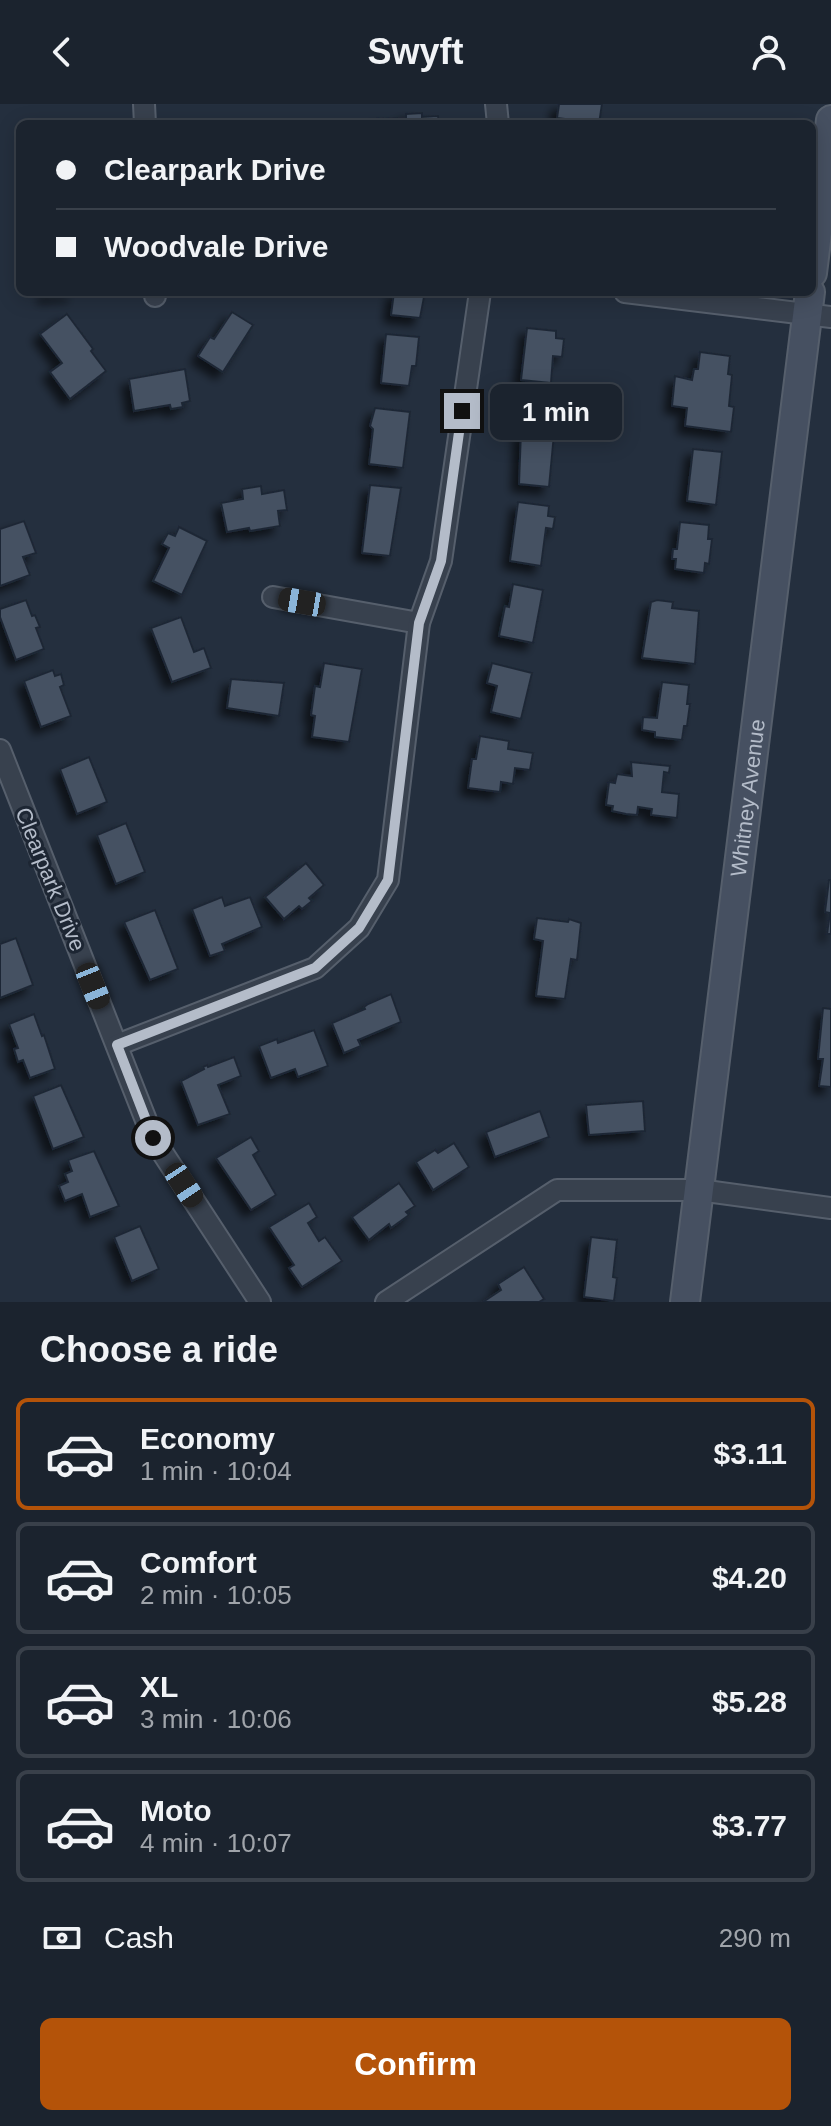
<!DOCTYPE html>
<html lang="en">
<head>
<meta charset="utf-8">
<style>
	body { margin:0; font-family:Arial,sans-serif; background:#282f3a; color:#f1f3f6; height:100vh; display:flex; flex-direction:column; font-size:30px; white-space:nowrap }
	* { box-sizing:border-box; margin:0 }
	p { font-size:26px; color:#a0a4aa }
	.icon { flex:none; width:44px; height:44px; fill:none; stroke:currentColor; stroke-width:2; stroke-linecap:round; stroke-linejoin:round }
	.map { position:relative; height:1198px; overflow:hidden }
	.drawer { display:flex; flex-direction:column; background:#1b232e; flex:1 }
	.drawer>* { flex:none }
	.guide { position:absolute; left:16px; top:16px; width:800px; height:176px; border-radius:12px; box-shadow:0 4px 20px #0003,0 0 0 2px #39404a; display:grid; align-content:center; height:176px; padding:0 40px; background:#1b232e }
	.end { position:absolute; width:36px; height:36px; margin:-18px; border:10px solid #b4bcc9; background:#111; box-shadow:0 0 0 4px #111 }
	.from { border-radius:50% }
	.bubble { position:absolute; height:56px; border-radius:12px; background:#1b232e; box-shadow:0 4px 20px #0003,0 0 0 2px #39404a; font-size:26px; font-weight:600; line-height:56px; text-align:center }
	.car { position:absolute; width:24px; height:48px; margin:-24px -12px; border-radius:10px; box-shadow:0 0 6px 2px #0007; background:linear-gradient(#222 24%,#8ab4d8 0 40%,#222 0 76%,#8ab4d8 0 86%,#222 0) }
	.guide b { display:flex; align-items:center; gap:28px; height:76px; font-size:30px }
	.guide b+b { border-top:2px solid #39404a }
	.guide i { width:20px; height:20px; background:#f1f3f6 }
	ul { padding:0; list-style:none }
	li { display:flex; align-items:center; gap:24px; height:112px; margin:0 16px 12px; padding:0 24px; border:4px solid #39404a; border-radius:12px }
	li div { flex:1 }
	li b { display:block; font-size:30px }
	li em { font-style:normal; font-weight:600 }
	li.current { border-color:#b45309 }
	li>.icon { width:72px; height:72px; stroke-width:1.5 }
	h2 { padding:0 40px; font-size:36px; line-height:96px }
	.pay { display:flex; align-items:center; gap:20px; height:88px; padding:0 40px; font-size:30px }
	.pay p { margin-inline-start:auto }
	.primary-button { display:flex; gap:16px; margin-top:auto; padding:16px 40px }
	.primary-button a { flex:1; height:92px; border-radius:12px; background:#b45309; color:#fff; font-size:32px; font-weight:600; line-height:92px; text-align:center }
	header { display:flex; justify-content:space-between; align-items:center; height:104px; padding:0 40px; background:#1b232e; font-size:36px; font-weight:600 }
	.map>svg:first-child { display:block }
	.building { fill:#455162; stroke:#1f2835; stroke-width:2; filter:url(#shadow) }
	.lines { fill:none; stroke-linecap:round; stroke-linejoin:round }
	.minor-casing { stroke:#565f6c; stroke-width:24 }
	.secondary-casing { stroke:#565f6c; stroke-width:32 }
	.minor { stroke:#38414e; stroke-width:20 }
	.secondary { stroke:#465061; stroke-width:28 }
	.route { stroke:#b4bcc9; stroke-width:10 }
	.labels { text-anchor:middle; stroke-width:6; stroke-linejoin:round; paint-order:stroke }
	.street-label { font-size:22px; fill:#b4bcc9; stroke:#1d2633 }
</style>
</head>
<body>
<header><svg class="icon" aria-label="back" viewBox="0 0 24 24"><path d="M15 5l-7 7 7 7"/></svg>Swyft<svg class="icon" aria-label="person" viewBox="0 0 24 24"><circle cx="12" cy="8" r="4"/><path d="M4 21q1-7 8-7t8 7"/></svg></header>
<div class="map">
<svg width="831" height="1198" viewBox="0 0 831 1198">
	<defs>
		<filter id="shadow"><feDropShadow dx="-7" dy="7" stdDeviation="4" flood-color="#0009"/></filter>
	</defs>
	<rect width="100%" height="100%" fill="#242f3e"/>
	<g class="building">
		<polygon points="559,0 602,0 599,20 565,20 566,15 557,14"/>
		<polygon points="422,9 422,13 438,12 439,20 376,20 376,15 406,14 406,10"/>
		<polygon points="45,188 74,188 74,190 45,192"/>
		<polygon points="394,188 425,188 420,214 391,211"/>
		<polygon points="232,208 253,221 223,268 198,252 210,233 214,235"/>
		<polygon points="67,210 93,245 91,247 106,267 70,295 50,268 62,259 40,230"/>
		<polygon points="527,224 556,227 556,234 564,235 562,253 553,252 551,279 521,276"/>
		<polygon points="386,230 419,233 416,262 412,262 409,282 381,279"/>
		<polygon points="700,248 730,252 728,270 732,271 729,302 734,303 731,328 685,322 687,304 672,302 675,272 692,276 694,265 698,265"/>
		<polygon points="185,265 190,297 182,299 183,303 171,305 170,301 134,307 129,275"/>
		<polygon points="375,304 410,308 403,364 369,360 373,325 370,322"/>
		<polygon points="521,327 554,330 549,383 519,380"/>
		<polygon points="693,345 722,348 716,401 687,397"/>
		<polygon points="370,381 401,384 390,452 362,449"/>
		<polygon points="261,382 262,390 284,386 287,406 278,407 280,422 250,427 249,424 227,428 221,399 243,395 242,385"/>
		<polygon points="518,398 549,402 548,412 555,413 553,425 546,424 541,462 510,457"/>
		<polygon points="24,417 36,449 23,453 30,471 0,482 0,425"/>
		<polygon points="680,418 709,421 708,435 712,435 709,460 705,459 704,469 675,465 676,455 672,455 673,445 677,445"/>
		<polygon points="179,423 207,437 182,491 153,477 169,444 162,440 168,429 175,432"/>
		<polygon points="513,480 543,486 533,539 499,532 505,502 509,503"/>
		<polygon points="26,496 32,512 35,511 40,523 36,524 44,545 16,556 0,513 0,505"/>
		<polygon points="657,496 673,498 672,504 699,507 695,560 642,554 651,498"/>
		<polygon points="181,513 194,548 204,544 211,564 172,578 151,524"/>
		<polygon points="324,559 362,565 349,638 312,633 315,612 311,611 315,582 320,583"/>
		<polygon points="492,559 532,569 521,615 491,608 497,582 487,579"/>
		<polygon points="53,566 55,572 61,570 64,581 60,583 71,612 41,623 24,577"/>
		<polygon points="231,575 284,579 279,612 227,604"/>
		<polygon points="662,578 689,581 687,600 690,600 687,622 684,622 682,636 655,633 655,628 642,626 643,613 657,614"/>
		<polygon points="480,632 509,637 508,645 533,649 530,666 515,664 513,680 501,678 500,688 468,684 472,655 476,655"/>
		<polygon points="89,653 107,698 77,710 60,665"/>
		<polygon points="631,658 670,662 669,669 664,668 662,688 679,690 677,714 651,711 652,705 638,703 637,711 626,710 612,707 613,702 606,701 609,678 615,679 617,670 632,672"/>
		<polygon points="126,719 145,768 116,780 97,731"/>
		<polygon points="306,759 324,781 309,794 312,797 302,805 299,802 284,815 265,793"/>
		<polygon points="829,776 831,776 831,830 827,830 830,809 825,808"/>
		<polygon points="222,793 225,802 250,793 262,823 222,840 225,847 210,852 192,805"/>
		<polygon points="155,806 178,865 150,876 124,818"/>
		<polygon points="537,814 568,818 569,815 581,819 577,856 571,855 565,895 536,892 543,837 534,835"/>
		<polygon points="16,834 33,881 0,894 0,840"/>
		<polygon points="391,890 401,918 358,936 361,942 344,949 332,919 365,905 364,903 368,900"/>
		<polygon points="823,904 831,905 831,983 819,982 823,955 818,955"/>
		<polygon points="34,910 42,932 44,931 55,965 30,974 23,956 18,958 14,945 18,944 9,920"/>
		<polygon points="314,926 328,962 298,973 295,965 271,974 259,942 277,935 278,939"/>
		<polygon points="234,953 241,972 218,981 230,1010 198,1021 181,977 204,965 203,963 207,961 208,963"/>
		<polygon points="61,981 84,1033 53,1045 33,992"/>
		<polygon points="643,997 645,1027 589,1031 586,1001"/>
		<polygon points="540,1007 549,1033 495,1053 486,1028"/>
		<polygon points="251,1033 259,1047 253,1051 276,1091 251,1106 216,1054"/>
		<polygon points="454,1039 469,1063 433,1086 416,1058 435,1046 438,1049"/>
		<polygon points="94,1047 119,1102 90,1113 82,1090 65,1097 59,1082 68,1078 65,1070 72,1067 68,1056"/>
		<polygon points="399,1079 415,1102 406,1108 409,1111 391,1124 389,1120 369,1136 352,1113"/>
		<polygon points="309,1099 317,1113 308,1119 319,1137 325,1133 342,1157 302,1183 289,1164 294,1161 269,1123"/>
		<polygon points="140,1122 159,1165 132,1177 114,1133"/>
		<polygon points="591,1133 617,1136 613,1173 617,1174 614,1197 584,1193"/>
		<polygon points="524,1163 544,1195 539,1198 483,1198 501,1186 498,1180"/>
	</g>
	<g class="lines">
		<defs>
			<g id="minor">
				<polyline points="144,0 145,20"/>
				<polyline points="496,0 498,20"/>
				<polyline points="155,188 155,192"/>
				<polyline points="625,188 831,213"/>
				<polyline points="273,493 419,519"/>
				<polyline points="0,646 153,1034 260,1198"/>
				<polyline points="117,941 315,864 359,824 388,776 419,519 441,457 480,188"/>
				<polyline points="386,1198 557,1086 699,1086 831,1104"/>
			</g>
			<g id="secondary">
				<polyline points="812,169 831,16"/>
				<path id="s1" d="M685,1198L810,188"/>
			</g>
		</defs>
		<use href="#minor" class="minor-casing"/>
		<use href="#secondary" class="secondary-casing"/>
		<use href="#minor" class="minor"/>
		<use href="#secondary" class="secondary"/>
	</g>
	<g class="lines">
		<polyline class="route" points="153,1034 117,941 315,864 359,824 388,776 419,519 441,457 462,307"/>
	</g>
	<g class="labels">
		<g class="street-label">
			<text dy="8" stroke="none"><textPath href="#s1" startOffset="508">Whitney Avenue</textPath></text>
			<text transform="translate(51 775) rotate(68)" y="8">Clearpark Drive</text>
		</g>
	</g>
</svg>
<i class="end from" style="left:153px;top:1034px"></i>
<i class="end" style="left:462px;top:307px"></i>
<div class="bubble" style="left:490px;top:280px;width:132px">1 min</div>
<i class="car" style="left:302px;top:498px;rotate:280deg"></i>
<i class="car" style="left:93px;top:882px;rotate:158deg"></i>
<i class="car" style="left:184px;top:1081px;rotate:147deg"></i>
<div class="guide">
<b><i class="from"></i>Clearpark Drive</b>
<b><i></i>Woodvale Drive</b>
</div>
</div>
<section class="drawer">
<h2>Choose a ride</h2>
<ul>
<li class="current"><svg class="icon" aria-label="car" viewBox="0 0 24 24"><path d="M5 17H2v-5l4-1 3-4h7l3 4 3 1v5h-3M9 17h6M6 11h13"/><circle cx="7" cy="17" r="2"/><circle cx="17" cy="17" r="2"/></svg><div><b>Economy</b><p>1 min · 10:04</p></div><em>$3.11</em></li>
<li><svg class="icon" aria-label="car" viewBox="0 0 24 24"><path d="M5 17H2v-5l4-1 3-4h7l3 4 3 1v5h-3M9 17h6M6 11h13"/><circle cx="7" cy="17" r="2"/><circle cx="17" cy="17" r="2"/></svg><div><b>Comfort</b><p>2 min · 10:05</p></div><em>$4.20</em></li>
<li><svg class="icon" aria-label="car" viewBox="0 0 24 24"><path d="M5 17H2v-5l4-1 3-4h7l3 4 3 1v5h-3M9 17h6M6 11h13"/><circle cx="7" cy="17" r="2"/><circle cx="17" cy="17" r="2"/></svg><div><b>XL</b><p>3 min · 10:06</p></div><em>$5.28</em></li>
<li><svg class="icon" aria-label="car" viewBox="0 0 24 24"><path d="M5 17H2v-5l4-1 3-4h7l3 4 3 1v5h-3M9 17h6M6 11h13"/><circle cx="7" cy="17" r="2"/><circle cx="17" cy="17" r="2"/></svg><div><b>Moto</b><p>4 min · 10:07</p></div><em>$3.77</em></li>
</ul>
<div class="pay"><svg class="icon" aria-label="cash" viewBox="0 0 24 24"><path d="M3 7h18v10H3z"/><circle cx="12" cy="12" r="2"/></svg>Cash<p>290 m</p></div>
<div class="primary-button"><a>Confirm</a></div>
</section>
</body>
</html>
